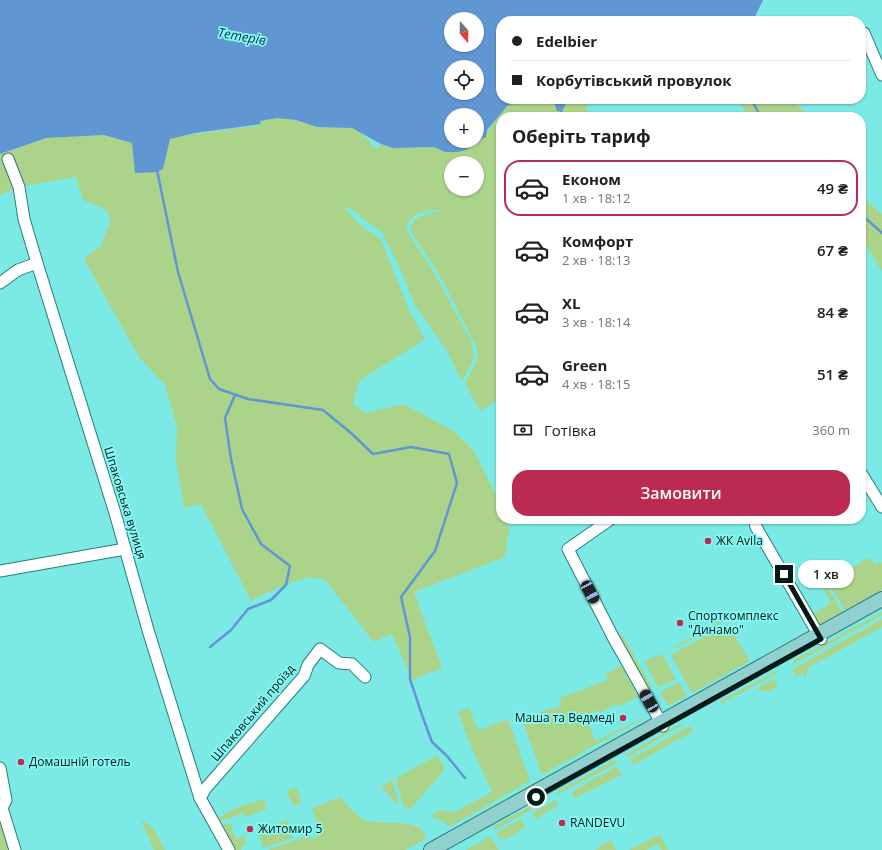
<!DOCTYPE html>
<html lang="uk">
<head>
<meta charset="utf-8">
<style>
	body { margin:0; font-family:"Open Sans",sans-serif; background:#f6f6f6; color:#202124; height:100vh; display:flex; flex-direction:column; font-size:15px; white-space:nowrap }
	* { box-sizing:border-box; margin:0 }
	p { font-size:13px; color:#757577 }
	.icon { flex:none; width:22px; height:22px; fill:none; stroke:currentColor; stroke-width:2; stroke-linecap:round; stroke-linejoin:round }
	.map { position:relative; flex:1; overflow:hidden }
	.sheet { position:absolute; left:496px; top:112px; width:370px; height:412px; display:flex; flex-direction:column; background:#fff; border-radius:16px; box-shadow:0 1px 3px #0004 }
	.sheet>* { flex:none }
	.banner { position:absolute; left:496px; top:16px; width:370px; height:88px; border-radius:16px; box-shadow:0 1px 3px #0004; display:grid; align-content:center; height:88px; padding:0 16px; background:#fff }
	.needle { width:26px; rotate:160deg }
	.controls { position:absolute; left:444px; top:12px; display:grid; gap:8px }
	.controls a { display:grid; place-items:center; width:40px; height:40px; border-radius:50%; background:#fff; box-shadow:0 1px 3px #0004; font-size:20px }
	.end { position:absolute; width:18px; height:18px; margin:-9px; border:5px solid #031a19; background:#fff; box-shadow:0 0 0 2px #fff }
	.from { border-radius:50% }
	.bubble { position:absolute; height:28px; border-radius:14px; background:#fff; box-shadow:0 1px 3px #0004; font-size:13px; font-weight:600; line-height:28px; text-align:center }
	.car { position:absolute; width:12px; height:24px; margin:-12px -6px; border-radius:5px; box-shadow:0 0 3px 1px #0007; background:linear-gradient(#222 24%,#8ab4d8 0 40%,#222 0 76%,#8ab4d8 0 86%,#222 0) }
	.banner b { display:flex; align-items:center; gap:14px; height:38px; font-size:15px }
	.banner b+b { border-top:1px solid #e0e0e0 }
	.banner i { width:10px; height:10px; background:#202124 }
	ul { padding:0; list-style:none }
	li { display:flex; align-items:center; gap:12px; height:56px; margin:0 8px 6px; padding:0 8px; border:2px solid transparent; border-radius:16px }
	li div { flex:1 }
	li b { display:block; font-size:15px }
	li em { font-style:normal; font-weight:600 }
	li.selected { border-color:#bb2b51 }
	li>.icon { width:36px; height:36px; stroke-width:1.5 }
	h2 { padding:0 16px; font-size:18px; line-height:48px }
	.pay { display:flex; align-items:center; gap:10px; height:44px; padding:0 16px; font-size:15px }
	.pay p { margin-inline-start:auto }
	.button { display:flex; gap:8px; margin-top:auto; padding:8px 16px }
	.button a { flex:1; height:46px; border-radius:16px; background:#bb2b51; color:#fff; font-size:16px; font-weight:600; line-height:46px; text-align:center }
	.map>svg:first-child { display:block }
	.green { fill:#acd38a; fill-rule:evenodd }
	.water { fill:#6097d2; fill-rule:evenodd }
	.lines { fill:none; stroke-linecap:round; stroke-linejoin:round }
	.stream { stroke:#6097d2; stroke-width:2.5 }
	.minor-casing { stroke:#237e7a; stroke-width:13 }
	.major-casing { stroke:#2f7c79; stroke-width:16 }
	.minor { stroke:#fff; stroke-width:11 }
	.major { stroke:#90d0ce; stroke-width:14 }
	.route { stroke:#031a19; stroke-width:5 }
	.poi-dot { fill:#bb2b51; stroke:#88f8f2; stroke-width:1.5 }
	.labels { text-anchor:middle; stroke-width:3.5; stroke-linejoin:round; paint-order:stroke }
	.street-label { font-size:12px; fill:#031a19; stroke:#88f8f2 }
	.poi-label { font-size:12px; fill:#031a19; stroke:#88f8f2; text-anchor:start }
	.water-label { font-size:13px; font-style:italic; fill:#063056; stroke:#88f8f2 }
</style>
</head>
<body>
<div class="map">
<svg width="882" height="850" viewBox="0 0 882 850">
	<rect width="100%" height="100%" fill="#7beae5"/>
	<g class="green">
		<path d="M521,99H553L554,104L565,106V99H591L585,101L589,114L579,117H501V397L480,411L465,383L478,358L476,346L440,276L411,232C409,217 428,213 439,212V210C426,210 406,214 407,231L434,273L471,341L474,358L462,381L446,349L415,305L404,278L382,232L364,220L356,212L344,206L347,211L366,230L381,239L409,310L425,339L359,381L353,404L366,413L403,404L454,431L474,451L498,499L501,506V519H505L509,529L505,557L414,592L442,668L412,680L392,634L374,642L325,580L310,577L284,585L251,601L201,504L184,508L176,460L177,427L165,385L139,357L84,259L101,246L111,219L105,209L83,200L76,177L19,187L0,195V154L46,138L104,135L132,143L260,125V121L276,118L296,120L317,127L352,128L364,134L362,136L371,142L370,145L378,149L381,144L393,148L434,147L445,152L466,150L487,133L498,115L508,105L519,102ZM451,163H477V189H451Z"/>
		<polygon points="738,99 792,99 809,117 748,117"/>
		<polygon points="861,196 882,214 882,271 861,238"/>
		<polygon points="868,558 872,560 875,564 882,562 882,590 845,610 829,584 847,573 849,569"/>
		<polygon points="827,586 842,612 818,626 811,611 817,612 831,603 823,588"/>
		<polygon points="882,612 882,615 792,665 794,660"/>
		<polygon points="724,619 725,621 675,649 674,647"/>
		<polygon points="882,619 882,627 808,668 805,679 802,673 795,677 793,669"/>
		<polygon points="727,624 750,661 692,693 671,655"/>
		<polygon points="622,634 652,687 647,689 618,637"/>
		<polygon points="662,654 676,679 660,687 657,685 644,661"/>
		<polygon points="621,666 638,697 619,706 613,705 600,713 598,710 586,716 595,741 651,714 542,775 522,719 562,705 559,698 608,680 605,674"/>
		<polygon points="776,671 779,672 722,704 720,701"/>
		<polygon points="774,679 778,686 768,692 756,689"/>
		<polygon points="679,682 686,694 685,697 668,706 660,692"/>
		<polygon points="469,708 478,730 508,719 530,781 449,827 443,821 430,816 441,810 455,812 492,792 472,749 458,712"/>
		<polygon points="650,719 649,721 463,825 464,822"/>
		<polygon points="686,723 628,757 627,756 626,754 680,724"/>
		<polygon points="690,726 694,731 633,765 630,759"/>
		<polygon points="438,755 444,767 443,772 409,810 403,806 396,778"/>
		<polygon points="614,760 617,763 557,795 558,791"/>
		<polygon points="617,766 622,775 573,799 573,791"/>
		<polygon points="393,780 398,802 396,804 381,786"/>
		<polygon points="294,788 297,788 301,801 300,803 293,806 286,791"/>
		<path d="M340,797C347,804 358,818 368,821C384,825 424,817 426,839L405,850H267L310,835L311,839L317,837L316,833L320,832L312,808Z"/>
		<path d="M264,799L267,809L245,817L244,813L219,822C219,810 253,803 264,799Z"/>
		<polygon points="556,800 558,805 536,819 532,813"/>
		<polygon points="536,803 542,804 494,830 494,826"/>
		<polygon points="141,819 154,829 165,850 154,850"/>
		<polygon points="521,819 526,827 507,839 500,839 496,833"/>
		<polygon points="288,820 293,838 263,848 258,830"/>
		<polygon points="0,822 10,850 0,850"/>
		<polygon points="230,823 236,839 244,836 247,844 242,846 241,850 234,850 220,826"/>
		<polygon points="490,836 499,850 466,850"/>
		<polygon points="656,836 661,836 668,850 661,850 658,844 646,850 629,850"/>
		<polygon points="611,840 616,850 596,850 598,847"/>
	</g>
	<g class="water">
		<path d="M0,0H763L753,21H501V99H521L515,104L508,105L487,130L486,137L477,141V115H451V141H477L466,150L457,152H445L434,147L393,148L381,144L352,128L317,127L296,120L277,118L260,121L261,124L195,133L170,139L163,169L157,172L135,173L132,143L104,135L46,138L0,154ZM451,19H477V45H451ZM451,67H477V93H451Z"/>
		<polygon points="553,99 565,99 565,106 562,111 557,111"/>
	</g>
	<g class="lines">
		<g class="stream">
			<polyline points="751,99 761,117"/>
			<polyline points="561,110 562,117"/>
			<polyline points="157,170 178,272 210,379 219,389 248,399 323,410 351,433 373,454 411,447 449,454 457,483 435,551 401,597 410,637 410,679 422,715 432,742 447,756 465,778"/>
			<polyline points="861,214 882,233"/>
			<polyline points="210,647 231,630 248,609 271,600 286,585 290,566 261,544 242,509 231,459 225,418 235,395"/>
		</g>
		<defs>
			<g id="minor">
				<polyline points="864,33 882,75"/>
				<polyline points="8,159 19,187 24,219 37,263 115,513 148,630 200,798 229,850"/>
				<polyline points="0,283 18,270 37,263"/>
				<polyline points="861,473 882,507"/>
				<polyline points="611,519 568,549 613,637 663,726"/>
				<polyline points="754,519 756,527 821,639"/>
				<polyline points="0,571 125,549"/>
				<polyline points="0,768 6,800 2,808 15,850"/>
				<polyline points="200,798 206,788 304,676 308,665 320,649 339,663 352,664 365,677"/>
			</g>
			<polyline id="major" points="431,850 882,599"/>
		</defs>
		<use href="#minor" class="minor-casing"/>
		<use href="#major" class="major-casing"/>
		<use href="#minor" class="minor"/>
		<use href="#major" class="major"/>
	</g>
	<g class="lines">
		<polyline class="route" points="536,797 821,639 784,574"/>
	</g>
	<g class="poi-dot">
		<circle cx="708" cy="541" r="4"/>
		<circle cx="680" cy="623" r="4"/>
		<circle cx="623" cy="718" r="4"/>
		<circle cx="21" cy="762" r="4"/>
		<circle cx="562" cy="823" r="4"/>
		<circle cx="250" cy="829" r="4"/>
	</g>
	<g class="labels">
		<g class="street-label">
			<text transform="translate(125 503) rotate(73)" y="4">Шпаковська вулиця</text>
			<text transform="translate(253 713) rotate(-50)" y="4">Шпаковський проїзд</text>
		</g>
		<g class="poi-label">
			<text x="716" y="545">ЖК Avila</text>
			<text x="688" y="620">Спорткомплекс<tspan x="688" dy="14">"Динамо"</tspan></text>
			<text x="615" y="722" text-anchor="end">Маша та Ведмеді</text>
			<text x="29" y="766">Домашній готель</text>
			<text x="570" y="827">RANDEVU</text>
			<text x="258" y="833">Житомир 5</text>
		</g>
		<g class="water-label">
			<text transform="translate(242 36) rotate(10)" y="5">Тетерів</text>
		</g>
	</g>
</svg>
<div class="controls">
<a><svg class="needle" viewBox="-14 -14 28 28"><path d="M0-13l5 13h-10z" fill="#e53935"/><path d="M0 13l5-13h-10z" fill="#757577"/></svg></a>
<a><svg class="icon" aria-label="locate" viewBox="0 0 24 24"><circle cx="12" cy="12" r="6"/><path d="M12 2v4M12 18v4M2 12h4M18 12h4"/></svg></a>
<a>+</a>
<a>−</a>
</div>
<i class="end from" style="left:536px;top:797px"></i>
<i class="end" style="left:784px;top:574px"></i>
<div class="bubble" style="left:798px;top:560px;width:56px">1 хв</div>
<i class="car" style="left:590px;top:592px;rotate:152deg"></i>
<i class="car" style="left:649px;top:701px;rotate:330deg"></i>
<div class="banner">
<b><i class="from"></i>Edelbier</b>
<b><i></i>Корбутівський провулок</b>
</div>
<section class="sheet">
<h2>Оберіть тариф</h2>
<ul>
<li class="selected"><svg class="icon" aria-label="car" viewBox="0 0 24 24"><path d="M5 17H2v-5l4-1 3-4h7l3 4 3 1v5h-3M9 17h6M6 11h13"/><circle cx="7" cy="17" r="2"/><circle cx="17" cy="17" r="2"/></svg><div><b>Економ</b><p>1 хв · 18:12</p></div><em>49 ₴</em></li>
<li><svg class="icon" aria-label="car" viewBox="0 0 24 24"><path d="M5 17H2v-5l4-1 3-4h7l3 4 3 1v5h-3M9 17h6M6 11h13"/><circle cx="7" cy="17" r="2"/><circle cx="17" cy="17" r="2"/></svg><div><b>Комфорт</b><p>2 хв · 18:13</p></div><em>67 ₴</em></li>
<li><svg class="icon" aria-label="car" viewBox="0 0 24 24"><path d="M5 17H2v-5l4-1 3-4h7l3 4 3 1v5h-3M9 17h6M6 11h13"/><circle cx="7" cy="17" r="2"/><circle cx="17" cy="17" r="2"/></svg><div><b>XL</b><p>3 хв · 18:14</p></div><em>84 ₴</em></li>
<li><svg class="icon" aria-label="car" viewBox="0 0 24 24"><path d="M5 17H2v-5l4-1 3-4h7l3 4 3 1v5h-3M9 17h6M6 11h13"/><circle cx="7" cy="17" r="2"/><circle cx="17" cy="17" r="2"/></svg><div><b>Green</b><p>4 хв · 18:15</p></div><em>51 ₴</em></li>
</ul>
<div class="pay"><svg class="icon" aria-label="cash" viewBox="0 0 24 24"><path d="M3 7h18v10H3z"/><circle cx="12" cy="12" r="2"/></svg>Готівка<p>360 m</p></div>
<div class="button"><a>Замовити</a></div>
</section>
</div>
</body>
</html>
